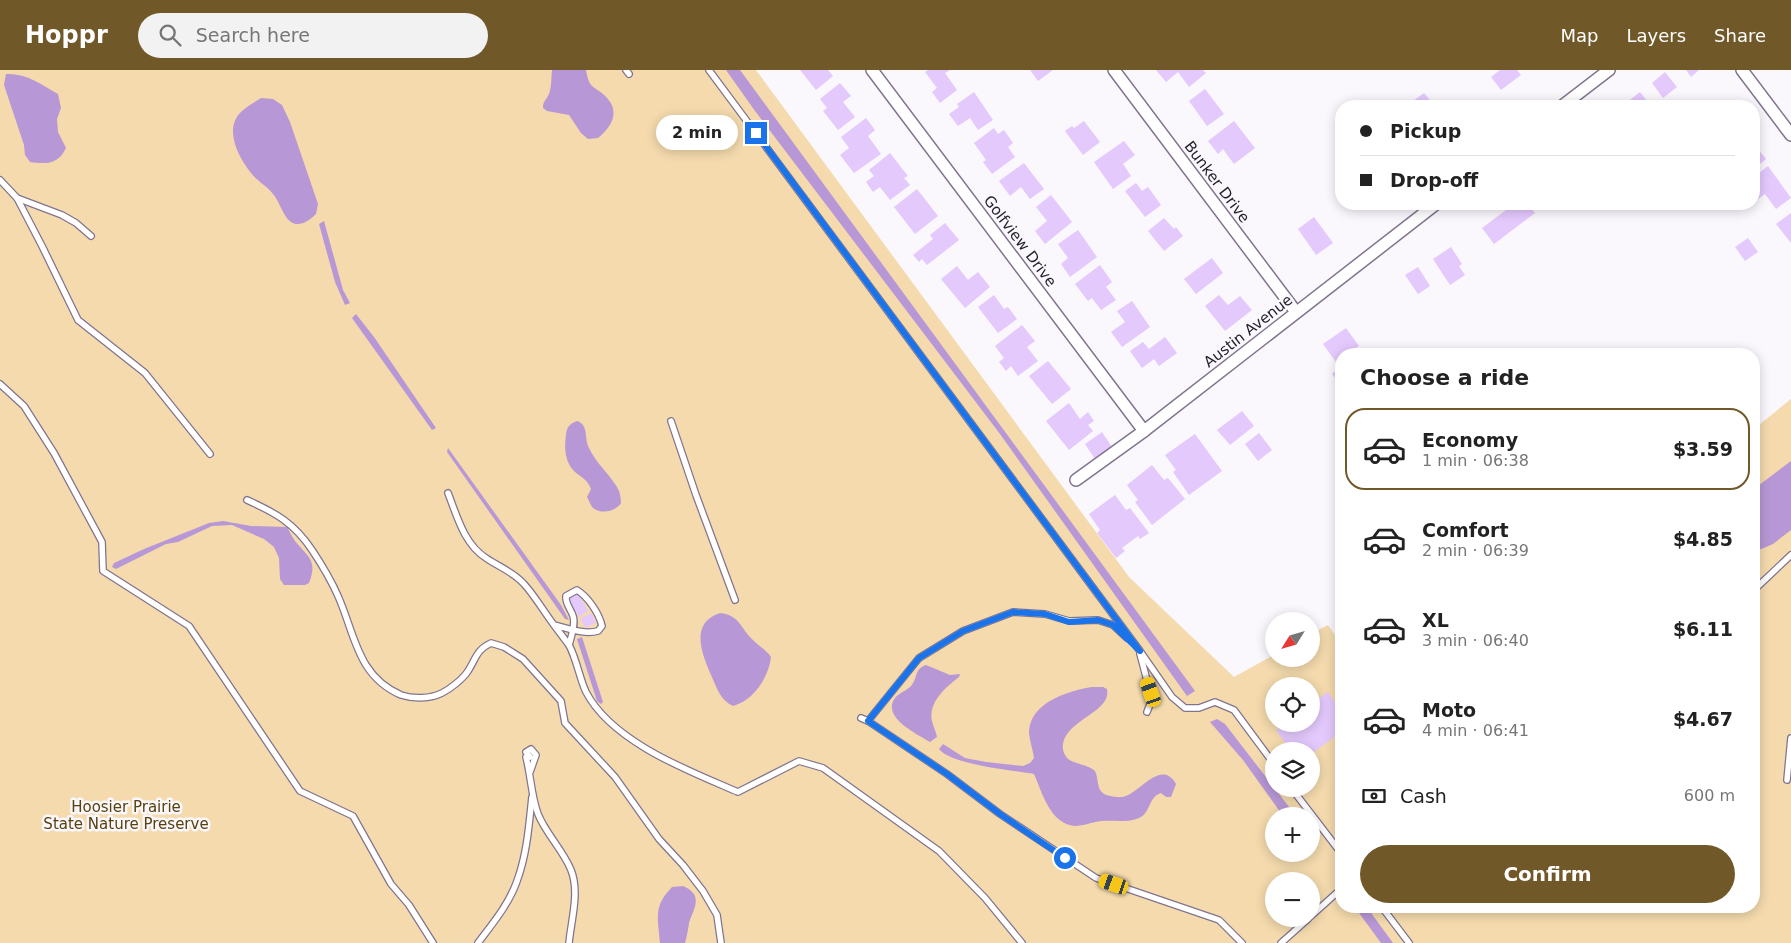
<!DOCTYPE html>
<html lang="en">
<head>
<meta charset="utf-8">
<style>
	body { margin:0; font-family:"DejaVu Sans",sans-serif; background:#f2f2f2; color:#222; height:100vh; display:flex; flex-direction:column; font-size:19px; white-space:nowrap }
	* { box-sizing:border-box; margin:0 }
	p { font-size:16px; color:#767676 }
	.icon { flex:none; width:28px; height:28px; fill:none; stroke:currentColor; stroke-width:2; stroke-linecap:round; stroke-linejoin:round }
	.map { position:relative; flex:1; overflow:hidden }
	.panel { position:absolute; left:1335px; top:278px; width:425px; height:565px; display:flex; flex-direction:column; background:#fff; border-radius:20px; box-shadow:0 2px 12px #0003 }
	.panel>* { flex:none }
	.top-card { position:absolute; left:1335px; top:30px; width:425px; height:110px; border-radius:20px; box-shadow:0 2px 12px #0003; display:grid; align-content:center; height:110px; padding:0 25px; background:#fff }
	.needle { width:32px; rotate:233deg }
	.tools { position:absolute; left:1265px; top:542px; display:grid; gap:10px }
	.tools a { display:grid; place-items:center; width:55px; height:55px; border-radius:50%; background:#fff; box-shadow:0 2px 12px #0003; font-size:25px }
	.end { position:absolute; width:22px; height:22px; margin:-11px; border:6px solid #1a73e8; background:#fff; box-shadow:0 0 0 2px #fff }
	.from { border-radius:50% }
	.bubble { position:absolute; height:35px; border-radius:18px; background:#fff; box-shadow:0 2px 12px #0003; font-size:16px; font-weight:800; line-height:35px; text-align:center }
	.car { position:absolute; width:15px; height:30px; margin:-15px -8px; border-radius:6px; box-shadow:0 0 4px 1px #0007; background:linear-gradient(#f5c518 24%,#345 0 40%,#f5c518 0 76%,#345 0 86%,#f5c518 0) }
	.top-card b { display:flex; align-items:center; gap:18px; height:48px; font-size:19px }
	.top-card b+b { border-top:1px solid #e0e0e0 }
	.top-card i { width:12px; height:12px; background:#222 }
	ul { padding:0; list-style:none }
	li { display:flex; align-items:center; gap:15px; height:82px; margin:0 10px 8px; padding:0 15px; border:2px solid transparent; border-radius:20px }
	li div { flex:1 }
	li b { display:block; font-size:19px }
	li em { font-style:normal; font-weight:800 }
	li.on { border-color:#715829 }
	li>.icon { width:45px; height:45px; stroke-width:1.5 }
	h2 { padding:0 25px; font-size:22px; line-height:60px }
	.pay { display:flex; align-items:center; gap:12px; height:55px; padding:0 25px; font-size:19px }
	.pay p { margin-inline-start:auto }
	.action { display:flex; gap:10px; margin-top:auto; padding:10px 25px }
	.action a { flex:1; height:58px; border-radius:30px; background:#715829; color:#fff; font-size:20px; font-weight:800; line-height:58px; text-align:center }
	header { display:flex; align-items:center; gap:30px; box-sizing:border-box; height:70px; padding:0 25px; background:#715829; color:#fff }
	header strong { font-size:24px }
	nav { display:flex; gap:28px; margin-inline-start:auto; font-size:18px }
	.search { width:350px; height:45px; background:#f2f2f2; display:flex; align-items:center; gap:12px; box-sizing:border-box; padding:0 18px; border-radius:28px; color:#767676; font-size:19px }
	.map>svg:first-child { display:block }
	.green { fill:#f4daad; fill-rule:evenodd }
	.water { fill:#b797d5 }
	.building { fill:#e4c9fd }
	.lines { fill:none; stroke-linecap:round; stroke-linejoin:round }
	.lane-casing { stroke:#81748f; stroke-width:8 }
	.street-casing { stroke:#81748f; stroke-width:14 }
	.lane { stroke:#fff; stroke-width:5.5 }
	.street { stroke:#fff; stroke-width:11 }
	.route { stroke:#1a73e8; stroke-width:6 }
	.labels { text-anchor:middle; stroke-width:5; stroke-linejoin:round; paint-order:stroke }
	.street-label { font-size:15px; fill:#231e29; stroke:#faf7fd }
	.park-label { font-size:15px; fill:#5a410b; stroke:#faf7fd }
</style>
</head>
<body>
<header>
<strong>Hoppr</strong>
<div class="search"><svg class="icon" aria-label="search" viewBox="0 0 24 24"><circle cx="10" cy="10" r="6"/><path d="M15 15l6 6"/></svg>Search here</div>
<nav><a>Map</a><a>Layers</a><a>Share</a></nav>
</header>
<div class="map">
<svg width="1791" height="873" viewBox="0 0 1791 873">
	<rect width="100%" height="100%" fill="#faf7fd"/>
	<path class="green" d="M0,0H756L1129,507L1234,607L1274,585V589H1311V564L1328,555L1341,574V836H1754V359L1791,329V873H0ZM1274,616H1311V654H1274ZM1274,681H1311V719H1274ZM1274,746H1311V784H1274ZM1274,811H1311V849H1274Z"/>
	<g class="water">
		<path d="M552,0H586C587,5 588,11 591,15C595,19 600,21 604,25C621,40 613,56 598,68L588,69L581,63L569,45L547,41L543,38C543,32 545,31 548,26C552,19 551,8 552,0Z"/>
		<polygon points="726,0 740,0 1195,621 1187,626 1000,364 755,41"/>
		<path d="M6,4C26,3 41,14 58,24L61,38L57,49L58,62L66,78C58,95 46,94 30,92L25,85L24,75L4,15Z"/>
		<path d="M261,28L273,29L282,35L290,52L318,134L316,144C311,149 303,155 296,154C284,152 281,133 273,124C267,116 257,111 251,103C238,87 223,58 242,41C247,36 255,32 261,28Z"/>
		<polygon points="324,151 343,220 350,233 345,235 335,212 319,154"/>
		<polygon points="356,244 374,267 436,358 432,360 352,248"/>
		<path d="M577,351C589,355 584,368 589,378C596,394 613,407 619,421C620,424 621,429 621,433C616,441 602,445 593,438C590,435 589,430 587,427L591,419C588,410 581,407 575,402C565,393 564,378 566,365C567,357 569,354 577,351Z"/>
		<polygon points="448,378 561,535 569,550 565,549 447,382"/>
		<polygon points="1791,391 1791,460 1773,474 1754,482 1754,419"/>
		<path d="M223,451L251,456L287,457C290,462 292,467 295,471C308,487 318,490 309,513L305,515H284L280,509L279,488L274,477L264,469L232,455L212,456L178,472L166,474L116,499L112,497L114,493L144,479L209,453Z"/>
		<path d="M720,543C740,545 740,558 753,570C759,576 766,580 771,587C769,606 754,631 733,636C720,630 717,618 711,605C702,584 689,553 720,543Z"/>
		<polygon points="582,567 603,632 601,634 597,631 577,569"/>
		<path d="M926,595L950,605L960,604L959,607C946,617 928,632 932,651C933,656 936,661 937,667L930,672C917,664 881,647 895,628C899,623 906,621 911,616C918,608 914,599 926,595Z"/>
		<path d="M1092,617H1103L1107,619C1112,642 1067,649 1063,674C1062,679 1064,684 1067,688C1073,694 1087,694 1095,701C1098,707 1097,714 1100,720C1103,724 1106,725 1110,726C1116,727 1120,728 1126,726C1141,721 1162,689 1176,714L1171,727H1166L1161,723C1148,727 1151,743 1139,748C1128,753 1113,750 1101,751C1092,752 1083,756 1075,756C1050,754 1042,722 1034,704C1012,700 952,695 939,679L943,674L965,688L986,692L1023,696L1030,693L1034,688C1033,680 1029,669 1029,661C1031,632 1068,621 1092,617Z"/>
		<polygon points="1217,649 1225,654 1296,746 1283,746 1243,690 1210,652"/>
		<path d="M683,816C704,825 694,838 689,853C688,860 687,866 685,873H660C658,847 653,837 672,817Z"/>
		<polygon points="1354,836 1366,836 1393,873 1381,873"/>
	</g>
	<g class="building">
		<polygon points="800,0 828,0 833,6 816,20"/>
		<polygon points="928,0 950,0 945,3 957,20 940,33 932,22 937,18 925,2"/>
		<polygon points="1030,0 1053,0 1038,11"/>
		<polygon points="1156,0 1203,0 1206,3 1189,17 1178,2 1166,12"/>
		<polygon points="1500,0 1517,0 1521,5 1501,20 1491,7"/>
		<polygon points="1686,0 1699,0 1691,7"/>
		<polygon points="1665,2 1677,17 1663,28 1652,13"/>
		<polygon points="840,13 851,26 843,32 855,47 838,60 823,41 827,38 820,29"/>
		<polygon points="1205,19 1224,44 1207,56 1189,31"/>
		<polygon points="974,22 993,50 978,60 970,48 958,56 949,44 959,37 957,34"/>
		<polygon points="1640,22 1651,36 1622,36"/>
		<polygon points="1424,23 1435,36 1406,36"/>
		<polygon points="866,48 875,60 868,66 881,84 854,103 840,85 849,78 841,67"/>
		<polygon points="1084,51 1100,72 1083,85 1065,61 1072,56 1074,58"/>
		<polygon points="1234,51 1255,78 1234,94 1223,79 1218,84 1208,71"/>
		<polygon points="994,58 998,64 1004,60 1013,73 1008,77 1015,87 992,104 983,92 986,90 974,73"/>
		<polygon points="1124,71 1135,85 1123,94 1131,106 1113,119 1094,92"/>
		<polygon points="1758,79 1766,89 1754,99 1754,83"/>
		<polygon points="890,83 908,106 904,108 910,115 890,130 880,117 873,122 866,112 874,106 869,100"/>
		<polygon points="1024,93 1044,119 1030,129 1021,117 1010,126 999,111"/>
		<polygon points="1768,96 1791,128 1776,139 1765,124 1757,130 1754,125 1754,121 1760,116 1754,107"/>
		<polygon points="1136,113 1142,121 1148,117 1161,135 1145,147 1125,121"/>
		<polygon points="917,119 938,146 915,164 894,137"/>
		<polygon points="1051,125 1072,152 1045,174 1035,161 1047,151 1036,137"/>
		<polygon points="1514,134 1528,134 1535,143 1494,174 1482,158"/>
		<polygon points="1791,143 1791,173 1776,154"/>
		<polygon points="1314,147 1333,173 1316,185 1298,159"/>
		<polygon points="1164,148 1174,159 1176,157 1183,166 1164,181 1148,161"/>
		<polygon points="945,153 959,170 927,195 922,189 919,192 913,185 933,169 930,165"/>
		<polygon points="1078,160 1097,187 1070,207 1061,194 1068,188 1058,174"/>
		<polygon points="1748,168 1758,182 1745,191 1735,177"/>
		<polygon points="1451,177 1462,194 1459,196 1465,205 1450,215 1433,189"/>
		<polygon points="1212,188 1223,203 1196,224 1184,209"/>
		<polygon points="1100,195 1112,212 1106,217 1116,230 1101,240 1092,228 1088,231 1075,214"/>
		<polygon points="957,196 968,210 978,202 990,217 965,238 941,209"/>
		<polygon points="1418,197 1430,216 1418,224 1405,205"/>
		<polygon points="994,225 1004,239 1008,237 1017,249 998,263 978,237"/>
		<polygon points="1219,225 1228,235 1240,226 1252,240 1225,261 1205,236"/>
		<polygon points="1132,231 1150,257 1122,277 1111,262 1125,252 1117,241"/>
		<polygon points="1022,255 1035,271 1027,277 1038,291 1018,306 1011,296 1006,301 999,292 1004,288 995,276"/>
		<polygon points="1346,258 1359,276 1347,284 1341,284 1341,288 1336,292 1323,274"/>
		<polygon points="1165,267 1177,283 1159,296 1154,289 1142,298 1130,281 1143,272 1149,279"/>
		<polygon points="1048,291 1071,319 1052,334 1029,306"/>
		<polygon points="1341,296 1341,316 1332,304"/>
		<polygon points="1069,333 1080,349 1088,342 1094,351 1088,355 1093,361 1069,380 1046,351"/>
		<polygon points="1242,341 1254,356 1230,375 1217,360"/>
		<polygon points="1102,362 1112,377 1095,389 1085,374"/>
		<polygon points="1259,363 1272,380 1258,391 1245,374"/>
		<polygon points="1195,364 1222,401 1189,425 1173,402 1176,400 1165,385"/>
		<polygon points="1152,395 1164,410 1168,408 1185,429 1152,455 1135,432 1138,430 1127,415"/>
		<polygon points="1115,425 1126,440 1130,438 1149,463 1140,469 1138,466 1122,478 1125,481 1116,488 1097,463 1100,460 1089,444"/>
		<polygon points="578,523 588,541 579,547 568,529"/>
		<polygon points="591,543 596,552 586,558 580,549"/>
		<polygon points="1328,622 1341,642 1341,662 1311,684 1311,681 1291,681 1276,660 1285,654 1311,654 1311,634"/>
	</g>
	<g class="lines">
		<defs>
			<g id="lane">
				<polyline points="626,0 629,4"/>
				<polyline points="709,0 1140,581 1172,627 1185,638 1199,638 1215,632 1234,640 1274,694"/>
				<polyline points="0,110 17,128 62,145 76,153 91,166"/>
				<polyline points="17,128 42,176 78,250 145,303 210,384"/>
				<polyline points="0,314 24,336 54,383 102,472 103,501 189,556 300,721 353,746 391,814 409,835 433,873"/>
				<polyline points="671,351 696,425 735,530"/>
				<path d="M448,423C457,446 464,474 486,488C499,497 514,502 524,514C535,526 544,542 554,555C567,558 584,565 598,561L602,556C599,543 588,527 577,520L566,526C565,534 571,539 573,546C576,554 571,567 569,575L554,555"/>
				<path d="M247,430C276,443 294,453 312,480C322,495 331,510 338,526C355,564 357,606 401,625C413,629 430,629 442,623C450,619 463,609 468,601C476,589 476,580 491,573L504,577L523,589L561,631L565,653L615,707L659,769L683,795L703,821L717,845L721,873"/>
				<polyline points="1754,520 1791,485"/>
				<path d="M569,575C577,590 579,607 586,622C612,672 689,701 738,722L799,691L823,698L939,781L985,828L1022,873"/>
				<polyline points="1140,584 1152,629 1147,642"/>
				<polyline points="861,648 868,651 919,588 963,561 1013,542 1045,544 1069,551 1098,550 1113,555 1127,568"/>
				<polyline points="868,651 947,704 1000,744 1096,808 1219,850 1242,873"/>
				<path d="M530,702L536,685L531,679L526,682L530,687H526C531,706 531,725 538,744C546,764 563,780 571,800C580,822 571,851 569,873"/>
				<polyline points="1787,710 1791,668"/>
				<polyline points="1292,719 1341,783"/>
				<polyline points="1381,836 1409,873"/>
				<polyline points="1311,846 1341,819"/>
				<path d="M478,873C493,853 509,834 517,811C527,784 529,755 532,727"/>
				<polyline points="1281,873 1308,849"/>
			</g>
			<g id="street">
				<polyline points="872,0 1144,361"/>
				<polyline points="1114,0 1296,242"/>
				<polyline points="1742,0 1791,65"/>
				<polyline points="1562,36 1609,0"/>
				<polyline points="1076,410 1144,361 1436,134"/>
			</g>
		</defs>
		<use href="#lane" class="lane-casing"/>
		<use href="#street" class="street-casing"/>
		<use href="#lane" class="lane"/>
		<use href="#street" class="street"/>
	</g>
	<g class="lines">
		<polyline class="route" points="756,63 1140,581 1113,555 1098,550 1069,552 1045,544 1013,542 963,561 919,588 868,651 947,704 1000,744 1065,788"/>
	</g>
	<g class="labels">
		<g class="street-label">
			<text transform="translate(1217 112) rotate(53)" y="5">Bunker Drive</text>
			<text transform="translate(1020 171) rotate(53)" y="5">Golfview Drive</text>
			<text transform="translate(1248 261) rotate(-38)" y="5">Austin Avenue</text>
		</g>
		<g class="park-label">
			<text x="126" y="742">Hoosier Prairie<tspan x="126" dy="17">State Nature Preserve</tspan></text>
		</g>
	</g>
</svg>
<div class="tools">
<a><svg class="needle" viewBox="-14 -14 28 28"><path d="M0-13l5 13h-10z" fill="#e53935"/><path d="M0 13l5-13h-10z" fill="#767676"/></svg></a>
<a><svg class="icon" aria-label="locate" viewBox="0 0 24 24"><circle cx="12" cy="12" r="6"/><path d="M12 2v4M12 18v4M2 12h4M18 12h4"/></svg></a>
<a><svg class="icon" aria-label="layers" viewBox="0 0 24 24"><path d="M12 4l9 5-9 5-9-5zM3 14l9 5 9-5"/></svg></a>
<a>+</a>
<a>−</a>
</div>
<i class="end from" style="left:1065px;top:788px"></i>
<i class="end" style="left:756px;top:63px"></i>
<div class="bubble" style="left:656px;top:45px;width:82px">2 min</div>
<i class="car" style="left:1151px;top:622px;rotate:341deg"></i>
<i class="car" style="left:1114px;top:814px;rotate:289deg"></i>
<div class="top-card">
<b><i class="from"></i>Pickup</b>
<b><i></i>Drop-off</b>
</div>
<section class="panel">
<h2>Choose a ride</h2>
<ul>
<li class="on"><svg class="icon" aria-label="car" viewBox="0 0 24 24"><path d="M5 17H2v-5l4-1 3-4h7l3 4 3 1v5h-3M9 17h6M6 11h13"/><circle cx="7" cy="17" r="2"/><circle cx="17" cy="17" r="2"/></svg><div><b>Economy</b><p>1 min · 06:38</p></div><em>$3.59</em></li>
<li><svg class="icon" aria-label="car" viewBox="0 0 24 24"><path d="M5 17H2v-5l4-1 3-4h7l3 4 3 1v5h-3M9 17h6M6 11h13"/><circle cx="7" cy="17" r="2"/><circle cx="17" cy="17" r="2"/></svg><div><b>Comfort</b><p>2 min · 06:39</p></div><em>$4.85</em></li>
<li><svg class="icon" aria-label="car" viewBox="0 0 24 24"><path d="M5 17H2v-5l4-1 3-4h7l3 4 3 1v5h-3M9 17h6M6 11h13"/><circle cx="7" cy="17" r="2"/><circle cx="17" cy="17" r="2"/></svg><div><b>XL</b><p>3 min · 06:40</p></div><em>$6.11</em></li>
<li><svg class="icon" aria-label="car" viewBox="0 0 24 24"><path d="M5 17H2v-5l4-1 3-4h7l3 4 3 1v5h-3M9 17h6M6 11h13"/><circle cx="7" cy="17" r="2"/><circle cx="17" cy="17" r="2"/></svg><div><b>Moto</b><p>4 min · 06:41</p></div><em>$4.67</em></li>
</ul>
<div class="pay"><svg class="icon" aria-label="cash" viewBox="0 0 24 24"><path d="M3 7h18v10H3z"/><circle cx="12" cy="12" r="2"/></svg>Cash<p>600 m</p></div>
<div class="action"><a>Confirm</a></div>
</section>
</div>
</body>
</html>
